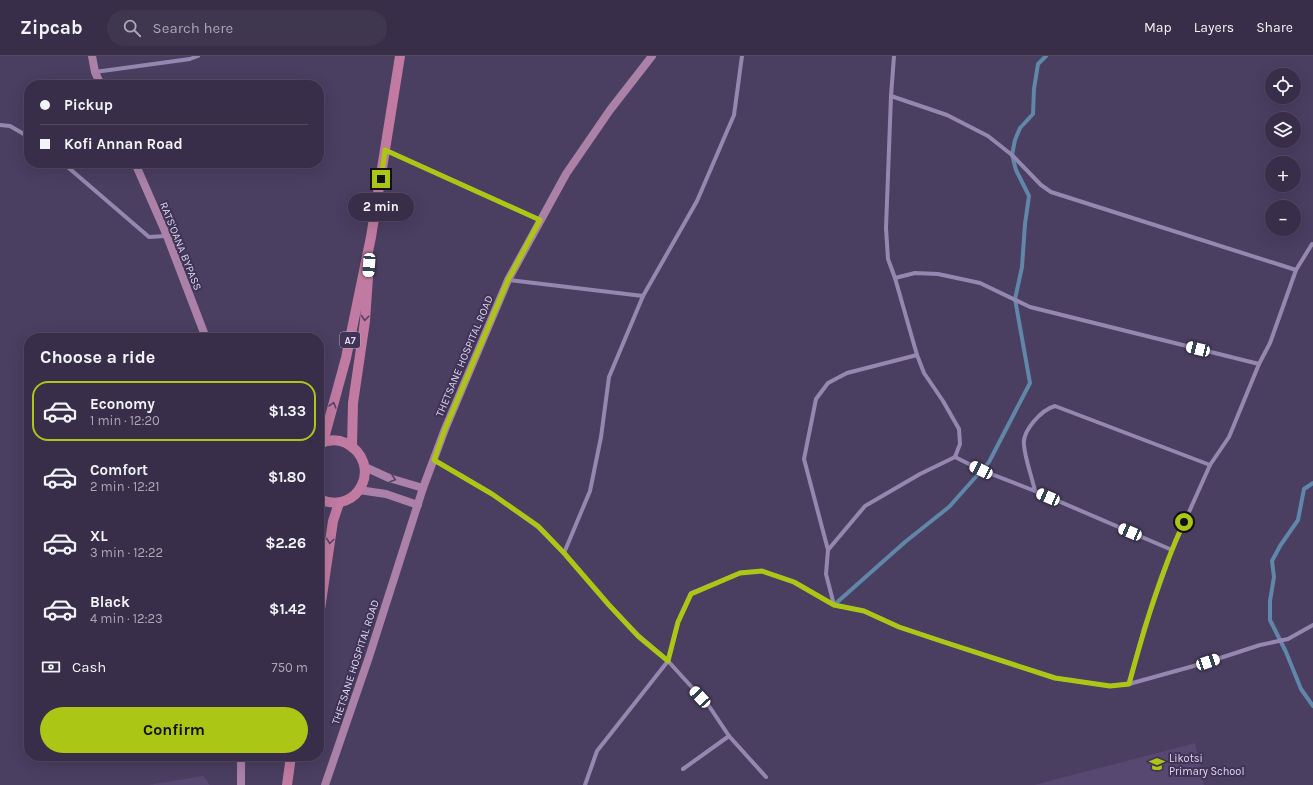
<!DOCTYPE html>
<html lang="en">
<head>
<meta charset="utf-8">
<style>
	body { margin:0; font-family:Karla,sans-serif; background:#3f3650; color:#f1f3f6; height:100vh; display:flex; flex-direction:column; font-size:15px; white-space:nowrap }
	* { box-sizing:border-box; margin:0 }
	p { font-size:13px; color:#aba8b4 }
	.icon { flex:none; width:22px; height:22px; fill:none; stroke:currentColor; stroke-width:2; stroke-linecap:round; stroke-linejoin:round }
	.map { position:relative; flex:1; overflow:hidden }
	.sheet { position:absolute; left:24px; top:277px; width:300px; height:428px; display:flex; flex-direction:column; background:#382e49; border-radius:16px; box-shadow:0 4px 16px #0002,0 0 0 1px #524a61 }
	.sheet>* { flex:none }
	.guide { position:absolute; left:24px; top:24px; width:300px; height:88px; border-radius:16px; box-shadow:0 4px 16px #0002,0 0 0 1px #524a61; display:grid; align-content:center; height:88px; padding:0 16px; background:#382e49 }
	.fabs { position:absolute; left:1265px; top:12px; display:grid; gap:8px }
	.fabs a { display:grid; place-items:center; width:36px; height:36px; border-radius:50%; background:#382e49; box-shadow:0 4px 16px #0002,0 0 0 1px #524a61; font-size:20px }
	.end { position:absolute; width:18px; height:18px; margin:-9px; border:5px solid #abc614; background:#111; box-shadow:0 0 0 2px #111 }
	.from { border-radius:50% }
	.bubble { position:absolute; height:28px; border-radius:14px; background:#382e49; box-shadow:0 4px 16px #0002,0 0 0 1px #524a61; font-size:13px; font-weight:700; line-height:28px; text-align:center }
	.car { position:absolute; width:12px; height:24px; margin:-12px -6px; border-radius:5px; box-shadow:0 0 3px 1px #0007; background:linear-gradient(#fff 24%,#345 0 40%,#fff 0 76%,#345 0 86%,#fff 0) }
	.guide b { display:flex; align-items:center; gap:14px; height:38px; font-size:15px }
	.guide b+b { border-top:1px solid #524a61 }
	.guide i { width:10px; height:10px; background:#f1f3f6 }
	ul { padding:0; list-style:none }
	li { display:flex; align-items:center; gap:12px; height:60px; margin:0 8px 6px; padding:0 8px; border:2px solid transparent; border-radius:16px }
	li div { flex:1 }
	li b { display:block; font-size:15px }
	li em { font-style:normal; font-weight:700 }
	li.selected { border-color:#abc614 }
	li>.icon { width:36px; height:36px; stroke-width:1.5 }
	h2 { padding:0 16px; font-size:18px; line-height:48px }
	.pay { display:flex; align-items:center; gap:10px; height:44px; padding:0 16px; font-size:15px }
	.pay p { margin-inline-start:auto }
	.primary-button { display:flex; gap:8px; margin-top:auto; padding:8px 16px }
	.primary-button a { flex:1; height:46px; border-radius:24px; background:#abc614; color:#111; font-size:16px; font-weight:700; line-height:46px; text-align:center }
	header { display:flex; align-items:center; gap:24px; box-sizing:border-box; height:56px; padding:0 20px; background:#382e49; border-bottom:1px solid #524a61 }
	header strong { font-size:19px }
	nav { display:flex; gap:22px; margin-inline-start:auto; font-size:14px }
	.search { width:280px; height:36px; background:#3f3650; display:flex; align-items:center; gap:10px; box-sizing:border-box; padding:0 14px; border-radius:22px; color:#aba8b4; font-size:15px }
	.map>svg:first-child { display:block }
	.built { fill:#564870 }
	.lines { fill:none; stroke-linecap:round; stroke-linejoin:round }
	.stream { stroke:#6087a8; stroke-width:4 }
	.street { stroke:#9588b0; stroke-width:4 }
	.secondary { stroke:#ab81a8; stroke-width:8 }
	.primary { stroke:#c17aa1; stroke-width:10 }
	.oneway { stroke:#594165 }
	.oneway2 { stroke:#554366 }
	.route { stroke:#abc614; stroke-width:5 }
	.labels { text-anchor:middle; stroke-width:4; stroke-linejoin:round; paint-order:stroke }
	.shield { fill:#3f3356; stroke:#afa7c1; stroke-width:1 }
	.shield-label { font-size:10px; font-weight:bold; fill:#dfd9ef }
	.street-label { font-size:11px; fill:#dfd9ef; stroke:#3f3356 }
	.poi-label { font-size:11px; fill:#dfd9ef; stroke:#3f3356; text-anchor:start }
</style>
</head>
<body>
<header>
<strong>Zipcab</strong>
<div class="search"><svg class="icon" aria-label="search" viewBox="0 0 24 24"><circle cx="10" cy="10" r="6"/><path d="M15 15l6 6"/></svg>Search here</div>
<nav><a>Map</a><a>Layers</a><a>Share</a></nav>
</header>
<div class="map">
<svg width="1313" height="729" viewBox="0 0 1313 729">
	<rect width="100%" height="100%" fill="#4a3e61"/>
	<g class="built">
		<polygon points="1195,687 1204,729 1034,729"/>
		<polygon points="203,720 210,729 148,729"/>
	</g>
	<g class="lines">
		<g class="stream">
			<polyline points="1313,427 1304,433 1298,464 1280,490 1272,505 1274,521 1270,545 1270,564 1286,596 1301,633 1313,650"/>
			<polyline points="834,549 905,486 949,451 989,406 1030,327 1015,243 1022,211 1025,168 1029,140 1016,114 1012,99 1015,84 1020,72 1033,58 1034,33 1038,8 1046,0"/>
		</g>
		<g class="street">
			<polyline points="95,16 190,3 198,0"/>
			<polyline points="891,40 947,59 988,80 1012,99 1041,129 1051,136 1296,214"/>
			<polyline points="0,69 10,70 29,81"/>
			<polyline points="386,94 540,164"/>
			<polyline points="63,107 149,181 166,180"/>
			<polyline points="895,222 915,217 938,218 980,227 1030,251 1259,308"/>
			<polyline points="509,224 643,240"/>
			<polyline points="955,401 981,414 1035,435"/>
			<polyline points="434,404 492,438 538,471 564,497 609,549 638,579 668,605 709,650 729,680 766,721"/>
			<polyline points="828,494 804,403 816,343 828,327 847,317 917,299"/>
			<path d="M1172,494L1035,435C1032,421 1025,403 1024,389C1022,375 1041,354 1055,350L1210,409"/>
			<polyline points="564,497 590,435 601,381 609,321 643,240 697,145 734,59 742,0"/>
			<polyline points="834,549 826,518 828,494 865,450 920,418 955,401 960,388 959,373 943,345 924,317 917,299 895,222 888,203 886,172 891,40 894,0"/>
			<polyline points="1129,628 1144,573 1172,494 1210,409 1229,381 1259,308 1270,287 1296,214 1312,188"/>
			<polyline points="683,713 729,680"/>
			<polyline points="585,729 597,695 668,605 678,566 691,537 740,517 762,515 794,526 834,549 864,555 899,571 944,586 1055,622 1110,630 1129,628 1208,606 1260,589 1288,583 1313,569"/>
		</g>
		<g class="secondary">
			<polyline points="92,0 95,16 101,29"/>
			<polyline points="135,107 167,180 206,282"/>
			<polyline points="365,411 389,422 423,432"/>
			<polyline points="359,434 386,438 418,449"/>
			<polyline points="241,700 241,729"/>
			<polyline points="325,729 369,601 423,432 445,373 508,224 566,118 610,54 652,0"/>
		</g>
		<g class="primary">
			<polyline points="323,386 346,302 371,181 400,0"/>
			<path d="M319,388C327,384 337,383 346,387C384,407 359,461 319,443"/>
			<polyline points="352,391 353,347 365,265 368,221"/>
			<polyline points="319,560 333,465 339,447"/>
			<polyline points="287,729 291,700"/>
		</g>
	</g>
	<defs><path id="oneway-chevron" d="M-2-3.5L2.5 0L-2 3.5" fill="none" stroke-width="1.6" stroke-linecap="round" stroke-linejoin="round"/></defs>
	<g class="oneway">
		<use href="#oneway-chevron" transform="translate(365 262) rotate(95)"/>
		<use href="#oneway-chevron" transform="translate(333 349) rotate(-74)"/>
		<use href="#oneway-chevron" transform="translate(330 485) rotate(98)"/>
	</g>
	<use class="oneway2" href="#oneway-chevron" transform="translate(393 423) rotate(17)"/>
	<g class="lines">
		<path class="route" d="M381,123L385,94L540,164L508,224L445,373L434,404L492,438L538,470L564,497L609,549L638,580L668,605L678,566L691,538L740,517L762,515L794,526L834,549L864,555L899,571L944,586L1055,622L1110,630L1129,628C1144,573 1160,518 1184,466"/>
	</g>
	<defs>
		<symbol id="school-bare" viewBox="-9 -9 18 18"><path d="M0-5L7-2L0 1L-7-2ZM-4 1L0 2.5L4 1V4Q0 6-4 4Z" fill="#abc614" stroke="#3f3356" stroke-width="2.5" paint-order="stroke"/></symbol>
	</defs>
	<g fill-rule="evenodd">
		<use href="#school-bare" x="1146" y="697" width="22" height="22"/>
	</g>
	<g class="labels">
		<rect class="shield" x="340" y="276" width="20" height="16" rx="3"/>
		<g class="shield-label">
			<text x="350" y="288">A7</text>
		</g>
		<g class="street-label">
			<text transform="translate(181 190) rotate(68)" y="4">RATS'OANA BYPASS</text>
			<text transform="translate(464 300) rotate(-67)" y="4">THETSANE HOSPITAL ROAD</text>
			<text transform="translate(355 606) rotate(-72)" y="4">THETSANE HOSPITAL ROAD</text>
		</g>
		<g class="poi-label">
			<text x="1169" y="706">Likotsi<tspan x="1169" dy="13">Primary School</tspan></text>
		</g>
	</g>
</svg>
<div class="fabs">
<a><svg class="icon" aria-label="locate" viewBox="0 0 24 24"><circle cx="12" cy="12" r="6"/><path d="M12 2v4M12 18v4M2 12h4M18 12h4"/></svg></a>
<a><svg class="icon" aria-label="layers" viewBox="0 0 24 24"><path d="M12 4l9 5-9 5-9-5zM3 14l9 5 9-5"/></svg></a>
<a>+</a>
<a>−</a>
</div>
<i class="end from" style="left:1184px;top:466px"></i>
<i class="end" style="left:381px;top:123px"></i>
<div class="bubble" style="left:348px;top:137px;width:66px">2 min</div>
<i class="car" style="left:369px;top:209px;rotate:184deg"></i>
<i class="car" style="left:1198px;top:293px;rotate:284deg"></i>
<i class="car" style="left:981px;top:414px;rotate:296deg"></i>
<i class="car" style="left:1048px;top:441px;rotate:293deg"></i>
<i class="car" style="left:1130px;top:476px;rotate:293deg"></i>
<i class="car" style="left:1208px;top:606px;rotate:71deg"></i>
<i class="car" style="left:700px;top:641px;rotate:317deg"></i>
<div class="guide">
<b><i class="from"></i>Pickup</b>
<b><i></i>Kofi Annan Road</b>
</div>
<section class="sheet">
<h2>Choose a ride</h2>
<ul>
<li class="selected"><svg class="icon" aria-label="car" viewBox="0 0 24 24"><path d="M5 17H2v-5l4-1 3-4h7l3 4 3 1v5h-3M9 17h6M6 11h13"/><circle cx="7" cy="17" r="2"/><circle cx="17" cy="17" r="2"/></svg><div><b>Economy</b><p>1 min · 12:20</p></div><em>$1.33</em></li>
<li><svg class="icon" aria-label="car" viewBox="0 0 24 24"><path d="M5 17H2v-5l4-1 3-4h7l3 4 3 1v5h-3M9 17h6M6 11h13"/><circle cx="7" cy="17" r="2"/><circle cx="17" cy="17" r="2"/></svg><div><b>Comfort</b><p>2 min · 12:21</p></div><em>$1.80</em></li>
<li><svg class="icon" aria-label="car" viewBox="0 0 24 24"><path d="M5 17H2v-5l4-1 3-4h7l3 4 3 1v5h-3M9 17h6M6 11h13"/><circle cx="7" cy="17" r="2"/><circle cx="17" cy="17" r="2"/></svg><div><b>XL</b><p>3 min · 12:22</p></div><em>$2.26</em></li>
<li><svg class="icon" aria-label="car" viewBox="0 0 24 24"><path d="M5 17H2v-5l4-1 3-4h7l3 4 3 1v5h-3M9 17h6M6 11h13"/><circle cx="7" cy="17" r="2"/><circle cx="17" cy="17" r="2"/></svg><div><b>Black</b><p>4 min · 12:23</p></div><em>$1.42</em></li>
</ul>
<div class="pay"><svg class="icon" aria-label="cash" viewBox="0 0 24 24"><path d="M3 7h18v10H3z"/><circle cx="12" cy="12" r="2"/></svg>Cash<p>750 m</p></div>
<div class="primary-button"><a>Confirm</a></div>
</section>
</div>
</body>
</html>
